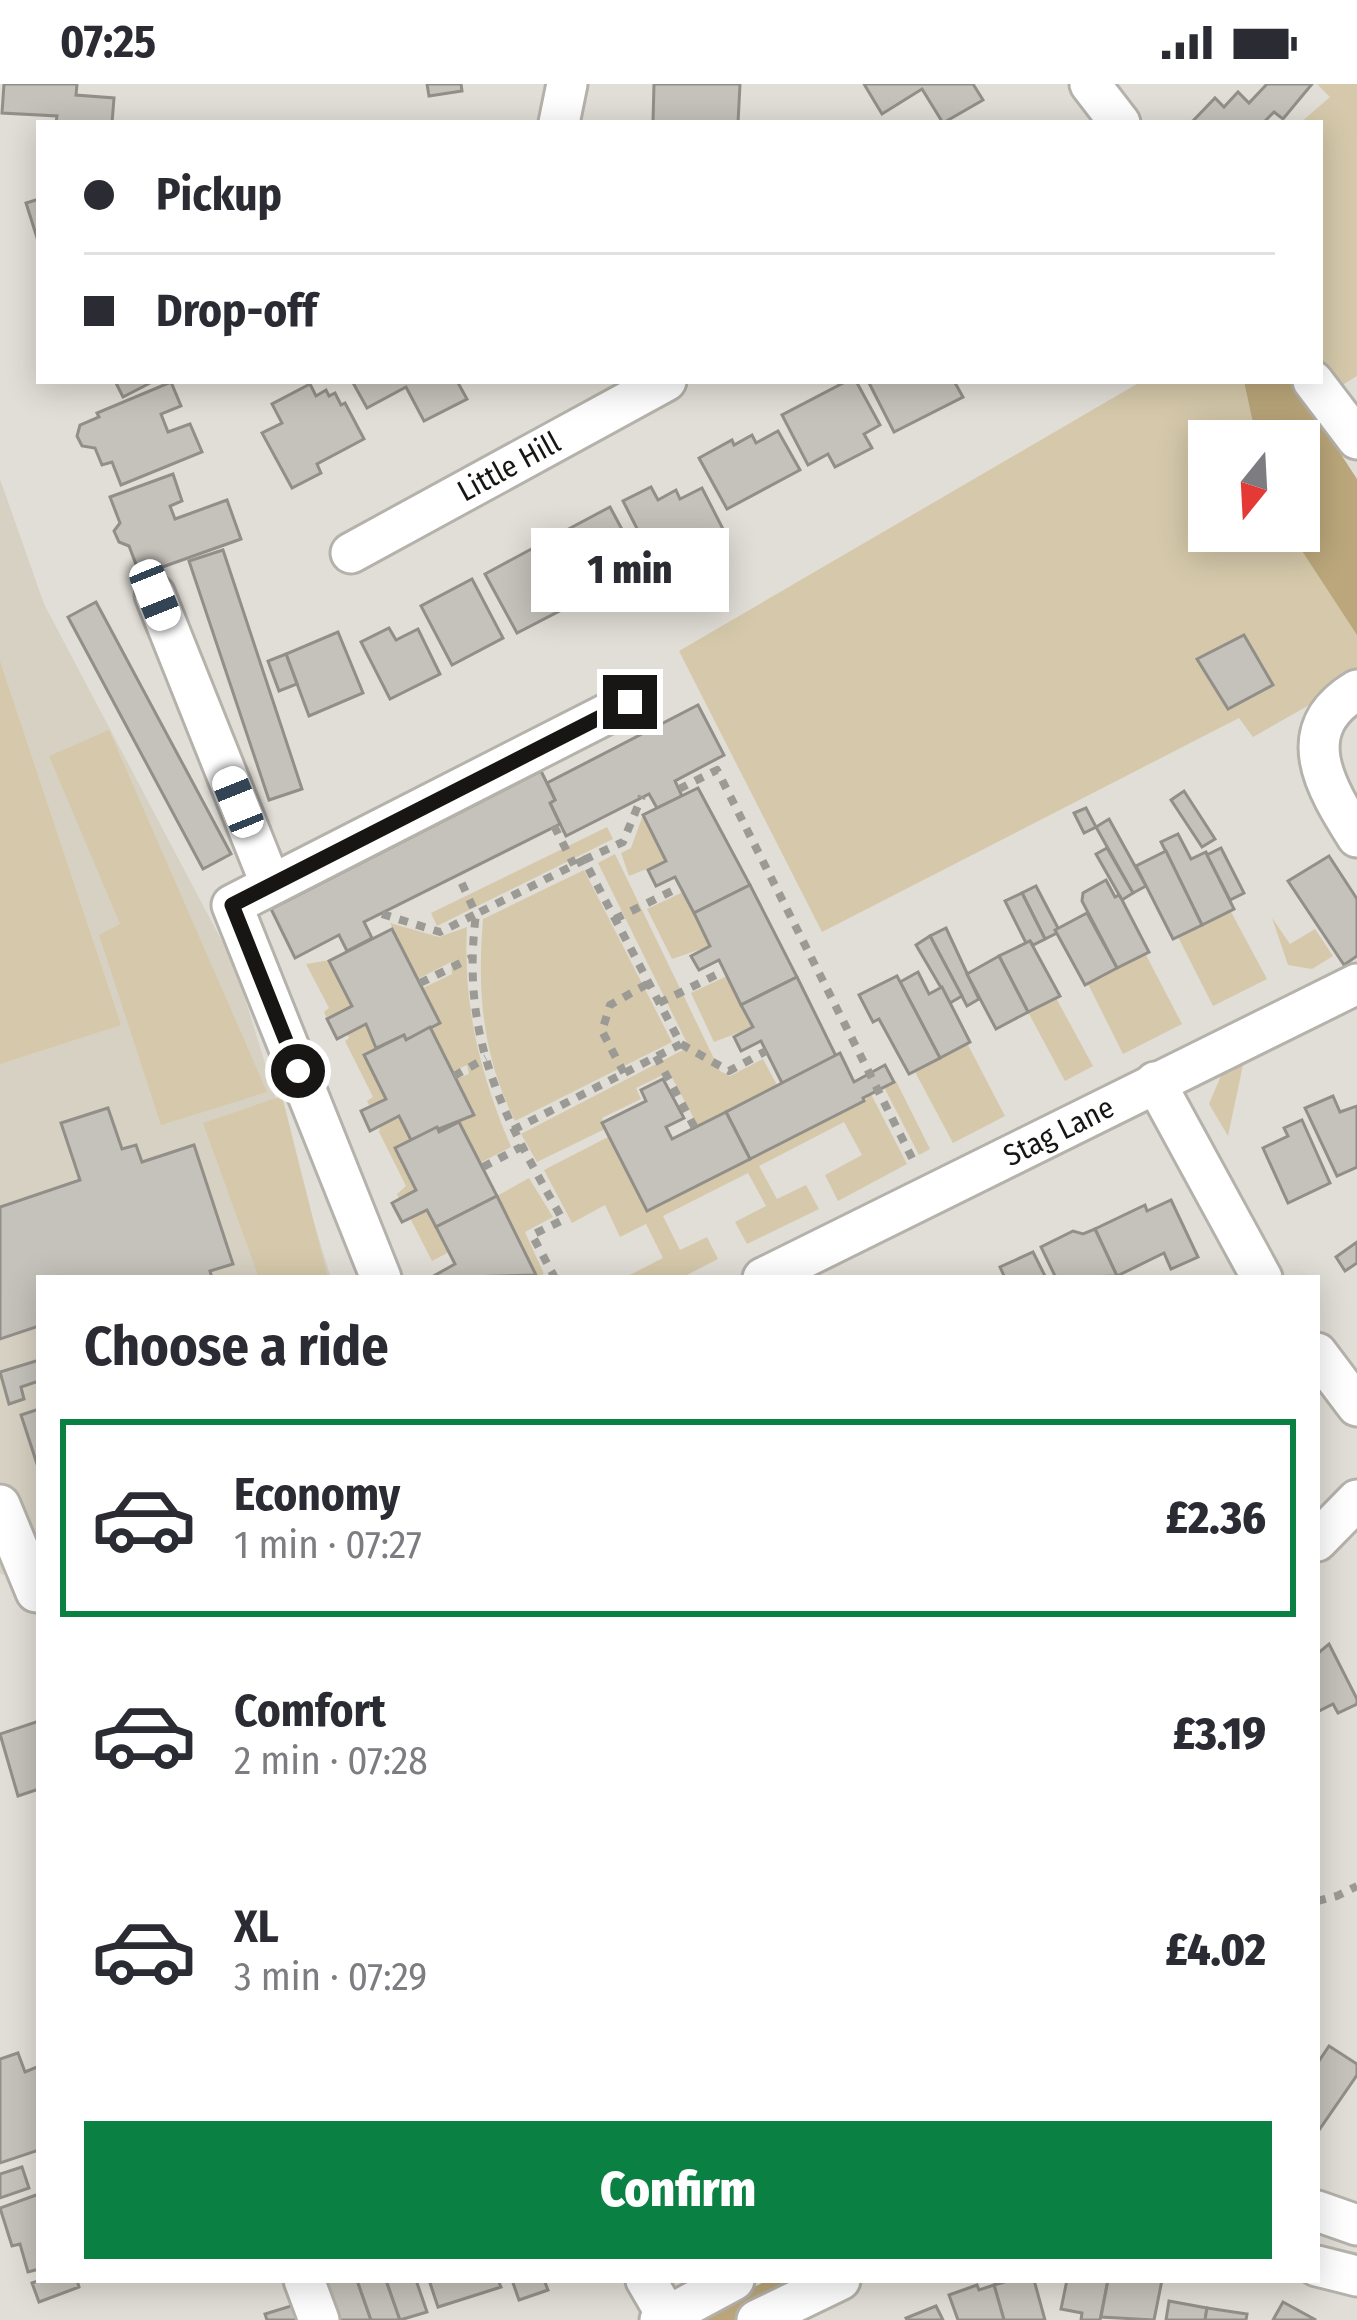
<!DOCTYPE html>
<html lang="en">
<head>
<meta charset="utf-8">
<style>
	body { margin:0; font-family:"Fira Sans Condensed",sans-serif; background:#f2f2f3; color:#2b2b33; height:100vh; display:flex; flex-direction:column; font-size:45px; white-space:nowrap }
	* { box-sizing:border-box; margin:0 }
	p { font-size:39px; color:#7c7c81 }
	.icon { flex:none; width:66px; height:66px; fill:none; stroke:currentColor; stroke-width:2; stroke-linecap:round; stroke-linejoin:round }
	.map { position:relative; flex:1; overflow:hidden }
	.panel { position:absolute; left:36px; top:1191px; width:1284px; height:1008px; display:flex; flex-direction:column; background:#fff; border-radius:0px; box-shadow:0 6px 30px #0003 }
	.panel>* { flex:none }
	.guide { position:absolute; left:36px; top:36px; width:1287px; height:264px; border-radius:0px; box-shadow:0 6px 30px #0003; display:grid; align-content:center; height:264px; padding:0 48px; background:#fff }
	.needle { width:78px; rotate:198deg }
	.controls { position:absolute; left:1188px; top:336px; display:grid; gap:24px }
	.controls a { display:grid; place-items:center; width:132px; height:132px; border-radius:0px; background:#fff; box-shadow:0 6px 30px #0003; font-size:60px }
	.end { position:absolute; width:54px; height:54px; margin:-27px; border:15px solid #171614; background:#fff; box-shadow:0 0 0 6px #fff }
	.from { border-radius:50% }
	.bubble { position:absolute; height:84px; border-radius:0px; background:#fff; box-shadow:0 6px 30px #0003; font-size:39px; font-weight:800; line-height:84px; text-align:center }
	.car { position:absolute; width:36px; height:72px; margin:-36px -18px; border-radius:15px; box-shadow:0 0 9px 3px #0007; background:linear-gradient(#fff 24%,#345 0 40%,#fff 0 76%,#345 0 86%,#fff 0) }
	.guide b { display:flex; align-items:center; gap:42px; height:114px; font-size:45px }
	.guide b+b { border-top:3px solid #e1e1e2 }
	.guide i { width:30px; height:30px; background:#2b2b33 }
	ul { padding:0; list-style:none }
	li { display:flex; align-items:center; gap:36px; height:198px; margin:0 24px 18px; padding:0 24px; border:6px solid transparent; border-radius:0px }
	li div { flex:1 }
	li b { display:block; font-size:45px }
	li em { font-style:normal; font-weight:800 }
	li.selected { border-color:#0b8043 }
	li>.icon { width:108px; height:108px; stroke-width:1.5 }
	h2 { padding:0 48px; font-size:54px; line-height:144px }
	.button { display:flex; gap:24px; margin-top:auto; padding:24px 48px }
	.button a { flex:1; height:138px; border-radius:0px; background:#0b8043; color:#fff; font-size:48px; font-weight:800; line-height:138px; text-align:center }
	.status { display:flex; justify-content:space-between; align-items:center; height:84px; padding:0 60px; background:#fff; direction:ltr }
	.status svg { height:33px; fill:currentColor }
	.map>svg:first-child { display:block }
	.built { fill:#d7d1c3 }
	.green { fill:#d6c9ab; fill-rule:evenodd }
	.forest { fill:#bba77b }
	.building { fill:#c5c2bb; stroke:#928f89; stroke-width:3 }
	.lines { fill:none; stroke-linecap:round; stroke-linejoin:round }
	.minor-casing { stroke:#b5b2ab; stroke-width:45 }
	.path { stroke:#9c9a95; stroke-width:8; stroke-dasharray:9 9; stroke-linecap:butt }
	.minor { stroke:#fff; stroke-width:39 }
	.route { stroke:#171614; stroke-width:15 }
	.labels { text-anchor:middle; stroke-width:9; stroke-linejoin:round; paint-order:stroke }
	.street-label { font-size:30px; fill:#171614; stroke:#eeebe4 }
</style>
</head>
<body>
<div class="status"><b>07:25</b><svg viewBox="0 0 49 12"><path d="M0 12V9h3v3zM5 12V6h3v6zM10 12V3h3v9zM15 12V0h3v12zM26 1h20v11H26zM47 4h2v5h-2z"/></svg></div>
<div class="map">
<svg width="1357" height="2236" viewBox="0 0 1357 2236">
	<rect width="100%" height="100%" fill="#e1ded7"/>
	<polygon class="built" points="0,395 44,520 235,882 331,1194 39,1194 39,1475 3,1491 0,1489"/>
	<g class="green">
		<polygon points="1317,0 1357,0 1357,292 1331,308 1320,293 1320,39 1300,39 1330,13"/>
		<path d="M1142,297H1267L1357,437V594L1253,653L1239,634L822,848L679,567ZM1209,357H1299V447H1209Z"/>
		<polygon points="0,577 121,941 0,980"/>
		<polygon points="109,646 267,1008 161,1041 99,851 120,840 49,672"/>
		<polygon points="643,731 666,777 629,792 621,769 631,764"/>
		<polygon points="607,743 613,755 437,842 431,829"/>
		<polygon points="615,770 720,987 730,992 763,975 777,1001 698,1042 669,988 636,1004 641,1015 602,1034 605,1045 537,1078 521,1050 683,966 686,957 598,779"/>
		<path d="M584,786L672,958L515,1037C482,970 477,908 483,835Z"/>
		<polygon points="683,808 710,862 672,875 647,825"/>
		<polygon points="1230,826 1267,895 1213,922 1178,853"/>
		<polygon points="1272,834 1290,860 1315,845 1333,872 1312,885 1288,881"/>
		<path d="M390,839L439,853L467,843C463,924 480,989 511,1063L480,1079L459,1038L473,1031L456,995L469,990L467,981L452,988L430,943L440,938L423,904L452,890L451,878L418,895Z"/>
		<polygon points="1145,869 1182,940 1123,970 1088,900"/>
		<polygon points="330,876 352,922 327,935 324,928 329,924 306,880"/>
		<polygon points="727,892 753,943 714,958 691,909"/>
		<polygon points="1056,914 1093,982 1065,997 1028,928"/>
		<polygon points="366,940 376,964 364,971 386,1015 370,1023 367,1017 373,1013 345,957 349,954 347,950"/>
		<polygon points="967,959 1005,1032 953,1059 914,986"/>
		<polygon points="1244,976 1228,1052 1209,1020 1223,987"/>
		<polygon points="896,997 930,1065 919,1071 884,1003"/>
		<polygon points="871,1010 907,1080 838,1117 825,1091 862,1071 844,1038 759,1082 777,1115 806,1101 819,1125 747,1160 735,1138 766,1122 748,1089 663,1132 680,1166 707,1153 718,1175 681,1194 624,1194 663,1174 646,1140 620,1153 605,1121 572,1139 544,1086 608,1053 648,1127 863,1018"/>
		<polygon points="282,1012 328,1194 259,1194 203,1039"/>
		<polygon points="399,1032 411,1056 395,1064 416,1106 399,1115 397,1110 406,1102 379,1048 380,1042"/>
		<polygon points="529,1094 553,1133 525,1148 544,1190 537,1193 497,1112"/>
		<polygon points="427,1126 449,1168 432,1177 410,1134"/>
	</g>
	<g class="forest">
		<polygon points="1244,297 1293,297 1357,395 1357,551 1289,447 1299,447 1299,357 1257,357"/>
		<polygon points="768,2196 817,2196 736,2236 689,2236"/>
	</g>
	<g class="building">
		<polygon points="4,0 77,0 76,11 114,14 112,39 56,39 57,32 2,29"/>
		<polygon points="427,0 461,0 462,7 429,12"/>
		<polygon points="654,0 740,0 738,39 653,38"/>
		<polygon points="864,0 973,0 983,16 943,39 922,5 882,30"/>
		<polygon points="1267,0 1312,0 1283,35 1274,28 1263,39 1191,39 1215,14 1224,23 1238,8 1249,19"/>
		<polygon points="39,115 39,160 26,119"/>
		<polygon points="115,297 154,297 123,313"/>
		<polygon points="352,297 457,297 467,315 424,337 406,303 367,324"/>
		<polygon points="847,297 856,297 880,341 864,350 872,364 835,383 828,370 808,381 782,331"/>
		<polygon points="868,297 954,297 963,313 894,348"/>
		<polygon points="171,298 181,322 161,330 168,348 190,340 202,368 121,401 112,378 102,381 95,364 82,362 77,352 80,341 99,333 97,329"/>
		<polygon points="310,300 316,312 326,306 329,312 335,309 341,321 345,319 364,355 317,380 321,389 292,404 262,349 282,339 272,320"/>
		<polygon points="778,347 800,386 727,425 699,374 732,356 734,361 752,351 756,359"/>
		<polygon points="173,390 182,417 170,422 175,435 227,416 241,455 140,491 129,462 119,458 114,447 120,439 110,413"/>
		<polygon points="651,403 658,416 676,406 680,415 702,404 723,445 655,480 623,417"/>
		<polygon points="610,423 641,481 596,505 601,515 580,525 544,458"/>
		<polygon points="537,462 569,522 517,549 485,490"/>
		<polygon points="223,466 302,705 269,716 189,477"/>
		<polygon points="472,495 503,554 452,581 421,522"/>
		<polygon points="96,518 231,770 203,785 68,533"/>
		<polygon points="389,544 396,556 418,545 440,590 390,615 361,558"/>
		<polygon points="338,548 363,609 309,632 286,570"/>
		<polygon points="1244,551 1273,601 1228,625 1197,575"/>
		<polygon points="286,570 297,600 279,607 268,577"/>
		<polygon points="698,621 724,671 675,697 682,712 657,724 649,710 566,752 550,719 555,716 547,699"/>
		<polygon points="541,687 555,716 550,719 560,740 364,838 372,854 347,867 339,851 295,874 271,825"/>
		<polygon points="698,704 750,801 694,829 675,793 656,802 648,786 666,777 643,731"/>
		<polygon points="1184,707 1215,755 1202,763 1171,716"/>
		<polygon points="1086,724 1096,743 1084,749 1074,729"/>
		<polygon points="1109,735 1146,802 1133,809 1096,743"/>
		<polygon points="1178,750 1191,775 1206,768 1234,825 1202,841 1161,758"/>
		<polygon points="1107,764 1133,809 1122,816 1096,770"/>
		<polygon points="1221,764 1244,809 1230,816 1207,771"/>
		<polygon points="1166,767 1202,841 1173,855 1136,782"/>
		<polygon points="1329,772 1357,815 1357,872 1344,881 1288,797"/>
		<polygon points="1106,796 1115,813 1119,811 1122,816 1149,868 1117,884 1082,817 1083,809"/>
		<polygon points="750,801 797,893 741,921 719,876 699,886 691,872 710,862 694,829"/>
		<polygon points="1036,802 1058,844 1057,849 1045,855 1022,809"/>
		<polygon points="1022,809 1045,855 1033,861 1030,857 1026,859 1005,817"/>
		<polygon points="1087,829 1117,884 1085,901 1055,846"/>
		<polygon points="946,844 979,915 967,922 930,852"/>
		<polygon points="392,845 440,939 406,956 404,951 376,964 366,940 337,955 327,935 352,922 329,877"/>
		<polygon points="930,852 962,912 950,919 916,861"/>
		<polygon points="1030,857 1060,912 1028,928 999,872"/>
		<polygon points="999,872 1028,928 996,945 967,890"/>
		<polygon points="918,888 929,910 942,903 970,958 940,974 900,898"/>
		<polygon points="897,892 940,974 909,990 879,935 873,938 859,911"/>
		<polygon points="797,893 836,972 782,999 761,957 741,967 734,953 753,943 741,921"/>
		<polygon points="430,943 474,1031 411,1056 399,1032 370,1047 361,1027 386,1015 364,971 404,951 406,956"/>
		<polygon points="840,969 854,998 885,981 894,998 863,1014 864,1017 750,1075 726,1028"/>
		<polygon points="663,995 684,1034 666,1043 672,1055 726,1028 750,1075 647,1127 602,1039 646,1017 641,1006"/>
		<polygon points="1333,1012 1340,1028 1357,1022 1357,1083 1337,1092 1305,1024"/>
		<polygon points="108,1024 122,1065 136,1061 142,1078 194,1061 233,1180 210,1187 212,1194 39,1194 39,1242 0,1255 0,1123 80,1096 61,1039"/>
		<polygon points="1302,1036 1330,1099 1288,1119 1263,1064 1288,1052 1284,1044"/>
		<polygon points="459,1038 497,1112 436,1143 427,1126 402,1138 392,1119 416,1106 395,1064 437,1043 439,1048"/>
		<polygon points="497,1112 536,1191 430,1194 455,1180 436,1143"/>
		<polygon points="1171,1116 1198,1173 1171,1185 1164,1169 1117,1192 1095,1145 1145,1121 1147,1127"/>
		<polygon points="1095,1145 1117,1192 1056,1194 1041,1163 1073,1147 1083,1150"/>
		<polygon points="1357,1158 1357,1179 1345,1187 1336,1173"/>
		<polygon points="1033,1168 1046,1194 1005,1194 1000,1183"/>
		<polygon points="39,1276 39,1297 21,1303 24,1315 9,1320 0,1288"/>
		<polygon points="39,1325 39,1386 21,1331"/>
		<polygon points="1329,1560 1357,1615 1357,1620 1338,1629 1333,1620 1317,1628 1317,1570"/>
		<polygon points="39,1637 39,1705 18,1712 0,1650"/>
		<polygon points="1329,1962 1357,1980 1357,1991 1317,2049 1317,1980"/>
		<polygon points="18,1969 25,1988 37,1983 39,1989 39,2066 0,2079 0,1975"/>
		<polygon points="22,2083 29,2104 0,2114 0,2090"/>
		<polygon points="39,2110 39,2185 28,2188 20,2160 12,2162 0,2124"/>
		<polygon points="41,2196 77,2196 79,2203 39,2218 32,2199"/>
		<polygon points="324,2196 357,2196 371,2236 338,2236"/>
		<polygon points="357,2196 386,2196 400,2236 371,2236"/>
		<polygon points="386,2196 416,2196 427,2228 400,2236"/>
		<polygon points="429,2196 498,2196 501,2203 438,2223"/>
		<polygon points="512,2196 544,2196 548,2206 519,2216"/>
		<polygon points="1011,2196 1034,2196 1045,2236 1004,2236 994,2201"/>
		<polygon points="1067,2196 1108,2196 1100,2236 1081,2236 1082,2229 1061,2225"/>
		<polygon points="1108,2196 1162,2196 1154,2236 1101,2233"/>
		<polygon points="977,2201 979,2206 994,2201 1004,2236 958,2236 949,2211"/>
		<polygon points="1169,2217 1207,2224 1205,2236 1166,2236"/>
		<polygon points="1283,2218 1316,2236 1273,2236"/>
		<polygon points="294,2221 299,2236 267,2236 265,2230"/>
		<polygon points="936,2222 943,2236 907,2236 906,2234"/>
		<polygon points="1207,2224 1247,2230 1246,2236 1205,2236"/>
	</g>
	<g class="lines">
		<defs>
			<g id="minor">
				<polyline points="1090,0 1120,39"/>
				<polyline points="559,39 567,0"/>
				<polyline points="1313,297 1357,355"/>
				<path id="s1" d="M351,469L666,297"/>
				<polyline points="155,511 271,801"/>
				<path d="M1357,606C1290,646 1326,704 1357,753"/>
				<polyline points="1155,998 1262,1194"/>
				<polyline points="381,1194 232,821 630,618"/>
				<path id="s2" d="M763,1194L1357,900"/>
				<polyline points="1317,1269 1357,1322"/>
				<polyline points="0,1421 36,1508"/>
				<polyline points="1317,1457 1357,1416"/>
				<polyline points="1317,2127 1357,2141"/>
				<polyline points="1317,2182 1357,2192"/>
				<polyline points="304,2196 319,2236"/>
				<polyline points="646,2196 667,2232"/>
				<polyline points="660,2236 734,2196"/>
				<polyline points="757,2236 840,2196"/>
			</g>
		</defs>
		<use href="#minor" class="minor-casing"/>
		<g class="path">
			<polyline points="679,705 717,686 913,1076"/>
			<polyline points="554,742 574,781"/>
			<polyline points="584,776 623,758 642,712"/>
			<polyline points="382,830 440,848 476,830 458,791"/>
			<polyline points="615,835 680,803"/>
			<polyline points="420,899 471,874"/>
			<polyline points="659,919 724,887"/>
			<polyline points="681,960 729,987 766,967"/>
			<polyline points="656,972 695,1044"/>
			<polyline points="624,989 602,947 610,921 649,899"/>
			<polyline points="454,992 486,974"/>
			<path d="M513,1046L681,960L584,776L476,830C460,955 503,1031 563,1136L532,1151L555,1194"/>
			<polyline points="483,1083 521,1063"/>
			<polyline points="1317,1817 1337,1812 1357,1802"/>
		</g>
		<use href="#minor" class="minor"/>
	</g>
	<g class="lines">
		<polyline class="route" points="298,987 232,821 630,618"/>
	</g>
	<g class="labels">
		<g class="street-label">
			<text dy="10" stroke="none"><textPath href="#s1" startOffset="180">Little Hill</textPath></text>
			<text dy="10" stroke="none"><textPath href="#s2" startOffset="330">Stag Lane</textPath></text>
		</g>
	</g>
</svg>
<div class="controls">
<a><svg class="needle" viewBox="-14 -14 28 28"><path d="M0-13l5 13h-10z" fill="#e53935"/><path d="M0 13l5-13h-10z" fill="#7c7c81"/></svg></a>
</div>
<i class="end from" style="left:298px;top:987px"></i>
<i class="end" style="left:630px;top:618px"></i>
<div class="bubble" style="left:531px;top:444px;width:198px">1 min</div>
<i class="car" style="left:155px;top:511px;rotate:158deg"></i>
<i class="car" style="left:238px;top:718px;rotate:338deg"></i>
<div class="guide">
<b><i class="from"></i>Pickup</b>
<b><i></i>Drop-off</b>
</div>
<section class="panel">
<h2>Choose a ride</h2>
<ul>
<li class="selected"><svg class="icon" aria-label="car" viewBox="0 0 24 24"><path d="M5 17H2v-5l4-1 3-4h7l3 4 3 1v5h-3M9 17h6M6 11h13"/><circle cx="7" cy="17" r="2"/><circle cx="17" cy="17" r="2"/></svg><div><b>Economy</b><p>1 min · 07:27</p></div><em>£2.36</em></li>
<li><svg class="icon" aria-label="car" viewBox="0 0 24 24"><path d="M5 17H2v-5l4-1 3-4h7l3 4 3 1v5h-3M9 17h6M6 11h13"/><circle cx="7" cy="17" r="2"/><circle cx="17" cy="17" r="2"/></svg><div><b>Comfort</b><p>2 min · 07:28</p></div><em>£3.19</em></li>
<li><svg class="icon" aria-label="car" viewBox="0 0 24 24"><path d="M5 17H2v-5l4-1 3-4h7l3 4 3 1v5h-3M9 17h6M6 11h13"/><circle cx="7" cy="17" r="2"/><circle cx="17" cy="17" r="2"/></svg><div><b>XL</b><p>3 min · 07:29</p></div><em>£4.02</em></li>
</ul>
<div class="button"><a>Confirm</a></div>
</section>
</div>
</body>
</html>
